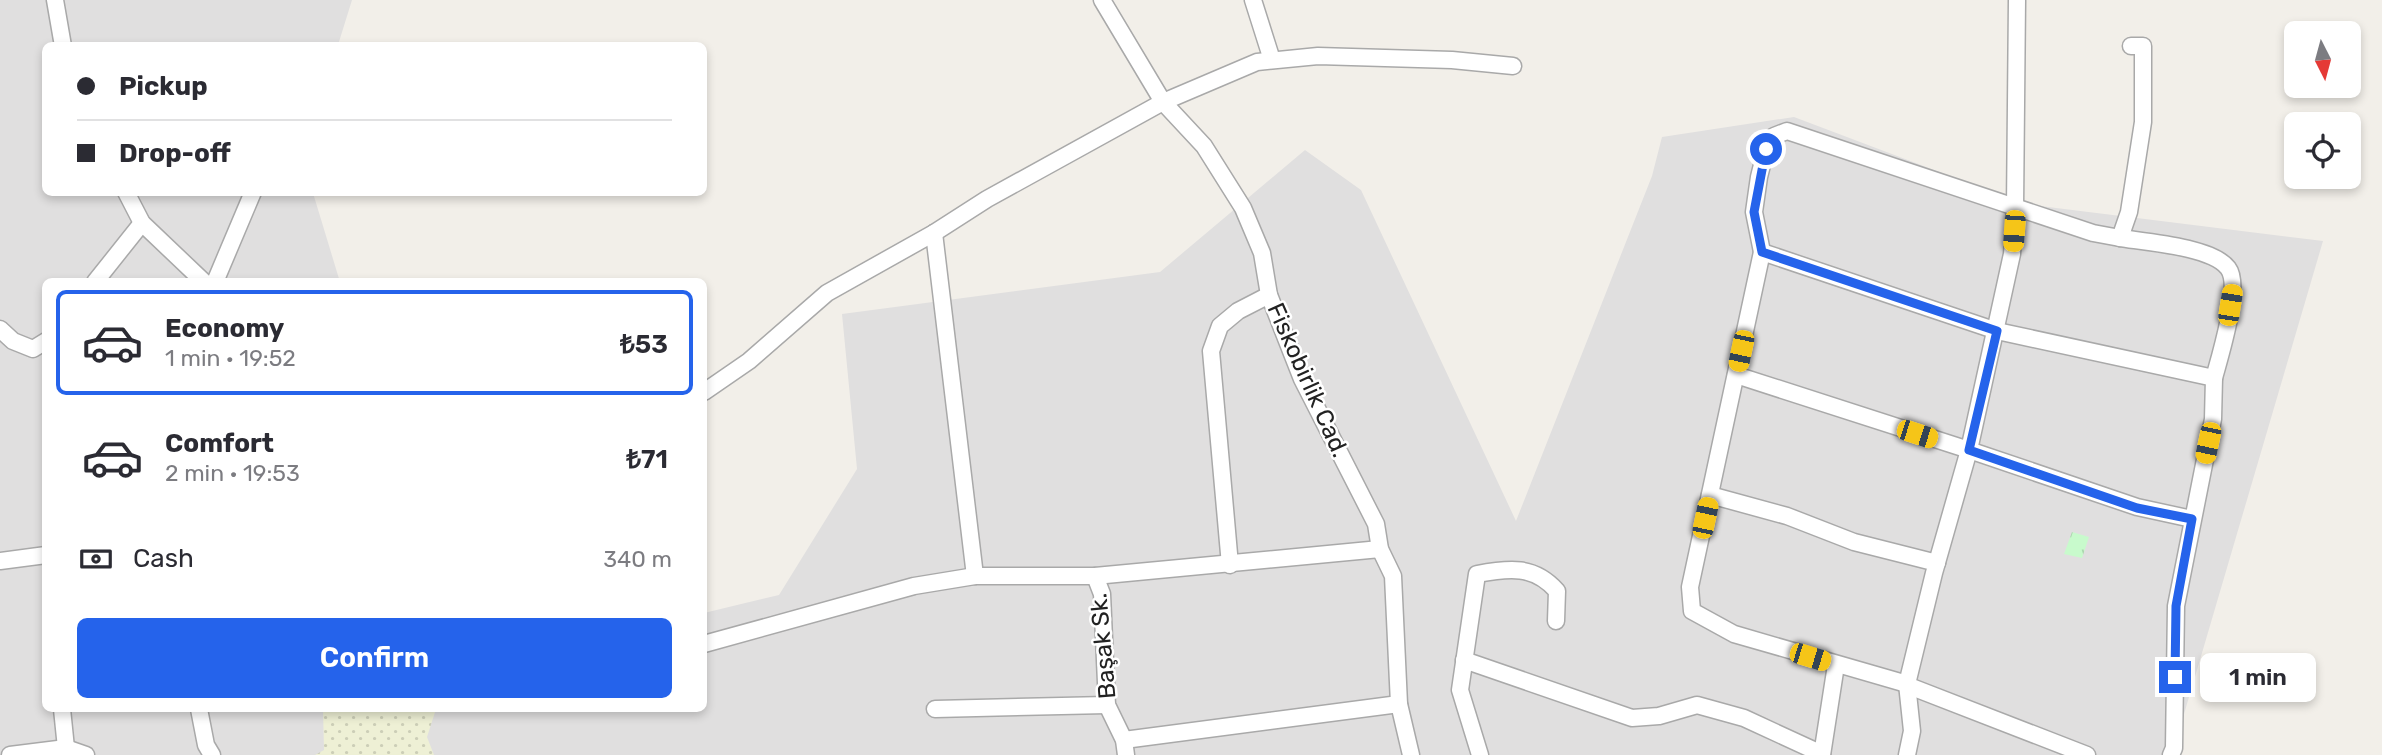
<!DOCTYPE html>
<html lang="en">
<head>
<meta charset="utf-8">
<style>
	body { margin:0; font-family:Rubik,sans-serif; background:#f7f7f7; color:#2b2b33; height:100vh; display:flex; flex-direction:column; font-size:26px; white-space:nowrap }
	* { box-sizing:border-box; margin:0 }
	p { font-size:23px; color:#7c7c81 }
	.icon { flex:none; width:38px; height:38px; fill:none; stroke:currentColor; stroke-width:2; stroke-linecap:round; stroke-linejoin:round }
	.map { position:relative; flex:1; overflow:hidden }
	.drawer { position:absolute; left:42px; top:278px; width:665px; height:434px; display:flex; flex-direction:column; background:#fff; border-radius:10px; box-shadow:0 4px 10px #0003 }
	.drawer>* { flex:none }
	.guide { position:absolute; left:42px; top:42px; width:665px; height:154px; border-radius:10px; box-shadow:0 4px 10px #0003; display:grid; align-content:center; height:154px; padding:0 35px; background:#fff }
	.needle { width:46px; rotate:174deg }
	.controls { position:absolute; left:2284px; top:21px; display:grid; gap:14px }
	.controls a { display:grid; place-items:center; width:77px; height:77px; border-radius:10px; background:#fff; box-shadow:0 4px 10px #0003; font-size:35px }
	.end { position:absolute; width:32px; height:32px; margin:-16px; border:9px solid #2563eb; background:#fff; box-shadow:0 0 0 4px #fff }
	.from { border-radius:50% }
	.bubble { position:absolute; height:49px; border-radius:10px; background:#fff; box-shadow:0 4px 10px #0003; font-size:23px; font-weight:600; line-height:49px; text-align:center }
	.car { position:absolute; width:21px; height:42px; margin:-21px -10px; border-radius:9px; box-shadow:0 0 5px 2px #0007; background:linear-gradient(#f5c518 24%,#345 0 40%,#f5c518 0 76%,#345 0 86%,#f5c518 0) }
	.guide b { display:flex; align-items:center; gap:24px; height:66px; font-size:26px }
	.guide b+b { border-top:2px solid #e1e1e2 }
	.guide i { width:18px; height:18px; background:#2b2b33 }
	ul { padding:12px 0 0; list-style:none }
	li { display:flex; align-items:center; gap:21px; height:105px; margin:0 14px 10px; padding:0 21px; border:4px solid transparent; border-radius:10px }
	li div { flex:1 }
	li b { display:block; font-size:26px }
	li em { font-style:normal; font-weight:600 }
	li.active { border-color:#2563eb }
	li>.icon { width:63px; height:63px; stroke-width:1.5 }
	.pay { display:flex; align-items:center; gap:18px; height:77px; padding:0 35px; font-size:26px }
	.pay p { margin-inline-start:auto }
	.action { display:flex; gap:14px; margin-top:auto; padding:14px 35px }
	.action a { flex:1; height:80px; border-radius:10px; background:#2563eb; color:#fff; font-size:28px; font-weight:600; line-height:80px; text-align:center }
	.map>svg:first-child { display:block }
	.residential { fill:#e0dfdf }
	.farmland { fill:url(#farmland-dots) }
	.park { fill:url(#park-tufts) }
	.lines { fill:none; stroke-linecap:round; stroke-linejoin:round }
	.street-casing { stroke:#a9a9a9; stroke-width:19 }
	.street { stroke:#fff; stroke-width:16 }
	.route { stroke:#2563eb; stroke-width:9 }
	.labels { text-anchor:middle; stroke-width:5; stroke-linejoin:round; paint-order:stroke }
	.street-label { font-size:24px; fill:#222; stroke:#fff }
</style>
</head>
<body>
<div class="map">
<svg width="2382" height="755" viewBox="0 0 2382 755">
	<defs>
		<pattern id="farmland-dots" width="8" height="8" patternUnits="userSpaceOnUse" patternTransform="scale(1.75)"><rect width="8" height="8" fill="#eef0d5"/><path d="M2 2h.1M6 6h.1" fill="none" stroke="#ccceb7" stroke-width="1.8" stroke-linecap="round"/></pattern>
		<pattern id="park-tufts" width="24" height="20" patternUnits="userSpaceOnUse" patternTransform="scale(1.75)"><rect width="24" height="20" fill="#c8facc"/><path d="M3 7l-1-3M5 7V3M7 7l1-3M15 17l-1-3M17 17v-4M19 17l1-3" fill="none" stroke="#acd6af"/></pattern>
	</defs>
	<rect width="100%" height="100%" fill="#f2efe9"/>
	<polygon class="residential" points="0,0 352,0 338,45 46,46 46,192 313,193 340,282 46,282 46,709 704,709 704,613 779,595 857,469 842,314 1160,272 1305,150 1361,190 1516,521 1652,176 1662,137 1794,117 2024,204 2323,241 2172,755 0,755"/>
	<polygon class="farmland" points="323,709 436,709 427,737 434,755 315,755 324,750"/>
	<polygon class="park" points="2072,532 2089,537 2082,558 2064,554"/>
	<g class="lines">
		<defs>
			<g id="street">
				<polyline points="55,0 63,46"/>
				<polyline points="1102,0 1163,102 1204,146 1243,208 1262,253 1269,295 1302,379 1376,524 1380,549 1393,576 1399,704 1411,755"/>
				<polyline points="1253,0 1272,60"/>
				<polyline points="126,192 142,223 204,282"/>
				<polyline points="934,233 975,576"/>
				<path d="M2120,238C2146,242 2212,247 2228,268C2242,286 2220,356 2214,378"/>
				<polyline points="1762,252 1754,212 1759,177 1766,149 1774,136 1787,131 2093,233 2120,238 2129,212 2143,122 2143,46 2131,46"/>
				<polyline points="95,282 142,223"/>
				<polyline points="215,282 253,192"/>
				<polyline points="0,329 13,341 33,349 46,341"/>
				<polyline points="1736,375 1969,450 2137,507 2192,519"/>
				<polyline points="704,392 749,361 827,293 934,233 987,199 1163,102 1257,62 1318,56 1452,60 1513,66"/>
				<polyline points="1710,495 1787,516 1854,542 1937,563"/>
				<polyline points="0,561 46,555"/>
				<polyline points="1230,565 1211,351 1220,326 1238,311 1269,295"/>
				<polyline points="1095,576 1102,594 1107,705 1124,740 1126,755"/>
				<polyline points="704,644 914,586 975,576 1095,576 1380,549"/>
				<polyline points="1464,660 1632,718 1659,716 1697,705 1744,718 1822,754"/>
				<polyline points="1907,684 1734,634 1692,611 1690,587 1762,252 1997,331 2214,378 2213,419 2176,606 2174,748 2171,755"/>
				<polyline points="1909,686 2087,755"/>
				<polyline points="62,709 66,748"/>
				<polyline points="199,709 206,745 212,755"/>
				<polyline points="935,709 1107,705"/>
				<polyline points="1124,740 1399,704"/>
				<polyline points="10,755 66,748 86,755"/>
				<path d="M1480,755L1460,690L1477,574C1509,568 1534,565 1557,591L1556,621"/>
				<polyline points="1822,755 1836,665"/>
				<polyline points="1907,755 1912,731 1907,684 1934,573 1969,450 2012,254 2015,208 2017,0"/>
			</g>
		</defs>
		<use href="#street" class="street-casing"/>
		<use href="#street" class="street"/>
	</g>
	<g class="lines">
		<polyline class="route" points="1766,149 1754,212 1762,252 1997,331 1969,450 2137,508 2192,519 2176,606 2175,677"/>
	</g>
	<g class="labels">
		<g class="street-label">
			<text transform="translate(1308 380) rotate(66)" y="8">Fiskobirlik Cad.</text>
			<text transform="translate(1103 646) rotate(-95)" y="8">Başak Sk.</text>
		</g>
	</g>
</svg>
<div class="controls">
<a><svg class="needle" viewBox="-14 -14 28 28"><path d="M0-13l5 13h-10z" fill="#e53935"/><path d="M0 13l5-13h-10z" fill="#7c7c81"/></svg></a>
<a><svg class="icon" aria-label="locate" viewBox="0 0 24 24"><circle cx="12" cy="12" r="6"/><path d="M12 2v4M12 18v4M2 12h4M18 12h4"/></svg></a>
</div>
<i class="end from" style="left:1766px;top:149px"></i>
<i class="end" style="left:2175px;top:677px"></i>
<div class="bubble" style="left:2200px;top:653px;width:116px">1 min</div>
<i class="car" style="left:2014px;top:231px;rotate:184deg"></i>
<i class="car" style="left:2230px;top:305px;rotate:9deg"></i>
<i class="car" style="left:1741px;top:351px;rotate:192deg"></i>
<i class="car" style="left:1917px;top:434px;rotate:108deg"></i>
<i class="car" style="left:2208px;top:443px;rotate:192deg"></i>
<i class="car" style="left:1705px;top:518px;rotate:12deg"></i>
<i class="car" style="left:1810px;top:657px;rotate:107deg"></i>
<div class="guide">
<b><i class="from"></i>Pickup</b>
<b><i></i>Drop-off</b>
</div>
<section class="drawer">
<ul>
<li class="active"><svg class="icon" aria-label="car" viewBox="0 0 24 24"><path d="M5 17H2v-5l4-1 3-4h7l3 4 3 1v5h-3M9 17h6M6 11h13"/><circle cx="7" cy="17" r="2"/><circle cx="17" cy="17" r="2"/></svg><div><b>Economy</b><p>1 min · 19:52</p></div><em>₺53</em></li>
<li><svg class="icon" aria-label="car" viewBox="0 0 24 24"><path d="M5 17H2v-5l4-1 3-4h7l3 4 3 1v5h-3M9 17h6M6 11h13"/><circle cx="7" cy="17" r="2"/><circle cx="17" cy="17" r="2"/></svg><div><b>Comfort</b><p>2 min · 19:53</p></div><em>₺71</em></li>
</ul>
<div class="pay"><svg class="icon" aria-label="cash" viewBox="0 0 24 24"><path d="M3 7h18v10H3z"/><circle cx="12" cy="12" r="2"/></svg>Cash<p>340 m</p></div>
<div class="action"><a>Confirm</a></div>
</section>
</div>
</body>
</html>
